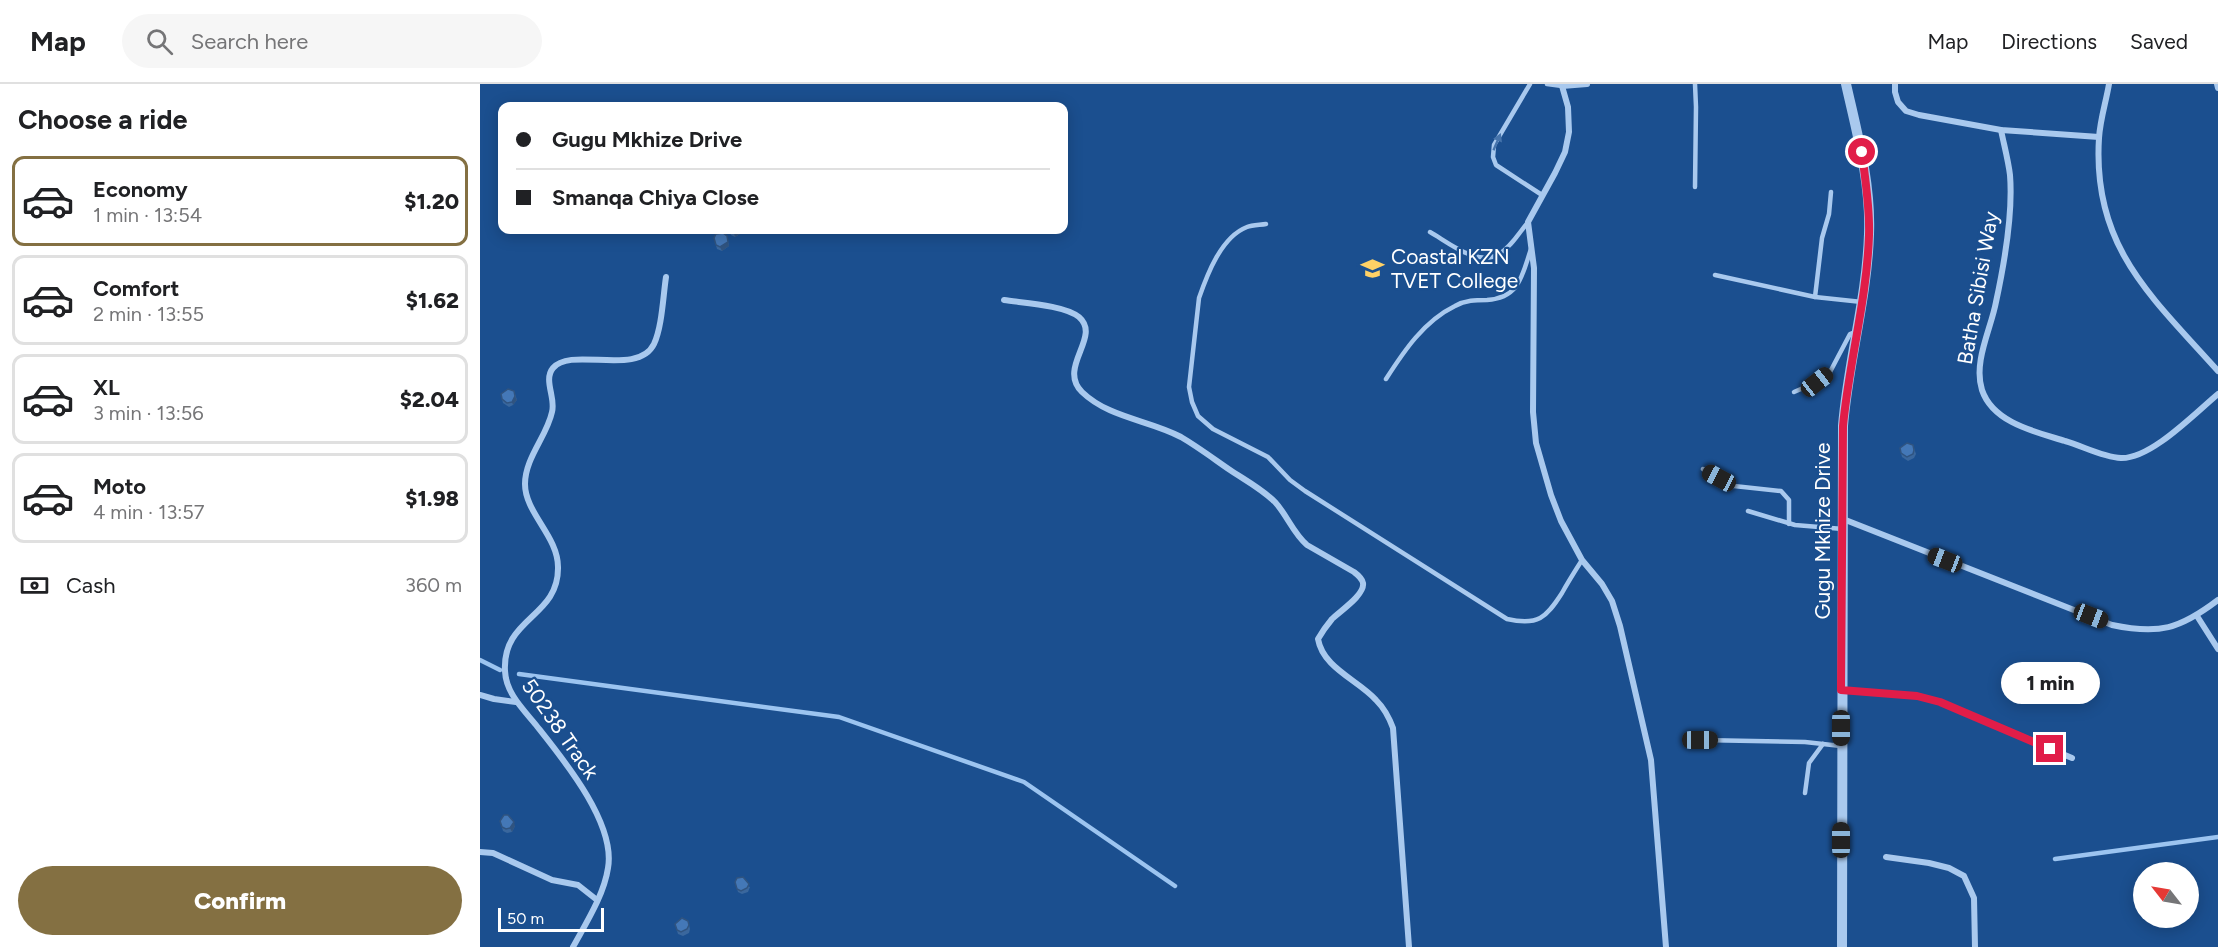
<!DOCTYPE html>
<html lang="en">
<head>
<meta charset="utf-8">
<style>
	body { margin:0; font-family:Figtree,sans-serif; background:#f6f6f6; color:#202124; height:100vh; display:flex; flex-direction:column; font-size:22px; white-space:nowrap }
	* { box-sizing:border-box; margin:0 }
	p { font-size:20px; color:#757577 }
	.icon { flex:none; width:33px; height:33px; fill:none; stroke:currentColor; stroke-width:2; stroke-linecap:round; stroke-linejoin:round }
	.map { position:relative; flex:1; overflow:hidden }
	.details { display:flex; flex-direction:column; background:#fff; width:480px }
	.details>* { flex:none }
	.guide { position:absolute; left:18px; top:18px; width:570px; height:132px; border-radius:12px; box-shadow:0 3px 15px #0003; display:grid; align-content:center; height:132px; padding:0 18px; background:#fff }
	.needle { width:39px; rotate:301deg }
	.buttons { position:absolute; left:1653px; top:778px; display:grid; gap:12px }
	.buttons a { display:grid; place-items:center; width:66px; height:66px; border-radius:50%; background:#fff; box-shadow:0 3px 15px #0003; font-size:30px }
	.scale { position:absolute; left:18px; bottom:15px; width:106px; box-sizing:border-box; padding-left:6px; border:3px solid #fff; border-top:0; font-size:16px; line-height:21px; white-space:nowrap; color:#fff; -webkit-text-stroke:4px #1b4f8f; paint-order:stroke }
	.end { position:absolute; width:27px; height:27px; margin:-14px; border:8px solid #e11d48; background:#fff; box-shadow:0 0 0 3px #fff }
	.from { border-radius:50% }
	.bubble { position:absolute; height:42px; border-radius:21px; background:#fff; box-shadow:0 3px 15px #0003; font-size:20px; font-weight:800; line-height:42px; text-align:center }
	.car { position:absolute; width:18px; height:36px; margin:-18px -9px; border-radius:8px; box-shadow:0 0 4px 2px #0007; background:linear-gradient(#222 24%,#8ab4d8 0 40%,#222 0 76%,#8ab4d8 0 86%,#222 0) }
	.guide b { display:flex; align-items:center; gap:21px; height:57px; font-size:22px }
	.guide b+b { border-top:2px solid #e0e0e0 }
	.guide i { width:15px; height:15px; background:#202124 }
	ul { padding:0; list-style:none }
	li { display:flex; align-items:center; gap:18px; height:90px; margin:0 12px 9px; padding:0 6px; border:3px solid #e0e0e0; border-radius:12px }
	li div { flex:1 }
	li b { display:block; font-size:22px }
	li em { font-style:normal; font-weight:800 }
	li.on { border-color:#847042 }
	li>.icon { width:54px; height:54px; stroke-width:1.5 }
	h2 { padding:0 18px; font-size:27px; line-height:72px }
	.pay { display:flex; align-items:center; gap:15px; height:66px; padding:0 18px; font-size:22px }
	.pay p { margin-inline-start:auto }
	.primary-button { display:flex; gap:12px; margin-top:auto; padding:12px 18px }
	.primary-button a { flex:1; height:69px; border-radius:36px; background:#847042; color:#fff; font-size:24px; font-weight:800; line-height:69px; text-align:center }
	header { display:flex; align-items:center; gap:36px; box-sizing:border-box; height:84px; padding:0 30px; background:#fff; border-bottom:2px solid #e0e0e0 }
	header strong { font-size:28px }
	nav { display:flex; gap:33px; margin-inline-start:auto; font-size:21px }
	.search { width:420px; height:54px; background:#f6f6f6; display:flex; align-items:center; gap:15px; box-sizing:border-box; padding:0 21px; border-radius:33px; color:#757577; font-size:22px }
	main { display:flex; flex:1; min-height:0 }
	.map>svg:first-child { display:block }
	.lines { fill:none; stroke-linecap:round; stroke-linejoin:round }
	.stream { stroke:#9cc4f0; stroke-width:4.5 }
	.service { stroke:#a9c9ee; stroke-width:4.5 }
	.minor { stroke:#a9c9ee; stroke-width:6 }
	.tertiary { stroke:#a9c9ee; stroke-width:10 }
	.wall { fill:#3a679d }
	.shaded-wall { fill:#305480 }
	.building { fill:#4478b7; stroke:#305480; stroke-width:1.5 }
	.oneway { fill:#4674ac }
	.route { stroke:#e11d48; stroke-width:8 }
	.labels { text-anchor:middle; stroke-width:4.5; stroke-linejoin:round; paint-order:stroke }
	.poi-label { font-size:21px; fill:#fff; stroke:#1b4f8f; text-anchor:start }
	.street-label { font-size:21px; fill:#fff; stroke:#1b4f8f }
</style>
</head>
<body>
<header>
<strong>Map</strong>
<div class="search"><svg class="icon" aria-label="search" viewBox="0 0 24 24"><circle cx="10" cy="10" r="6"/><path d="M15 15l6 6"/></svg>Search here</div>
<nav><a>Map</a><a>Directions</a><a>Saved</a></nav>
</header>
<main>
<section class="details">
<h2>Choose a ride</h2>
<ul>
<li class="on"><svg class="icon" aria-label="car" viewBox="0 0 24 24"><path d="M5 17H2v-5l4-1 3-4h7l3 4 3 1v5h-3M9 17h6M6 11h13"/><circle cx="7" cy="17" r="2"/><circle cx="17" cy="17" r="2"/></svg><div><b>Economy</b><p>1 min · 13:54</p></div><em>$1.20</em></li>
<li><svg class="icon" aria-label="car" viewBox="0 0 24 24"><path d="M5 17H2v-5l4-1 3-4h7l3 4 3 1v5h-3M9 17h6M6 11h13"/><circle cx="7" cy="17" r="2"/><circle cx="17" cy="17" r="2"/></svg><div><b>Comfort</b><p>2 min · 13:55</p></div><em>$1.62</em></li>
<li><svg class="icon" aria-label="car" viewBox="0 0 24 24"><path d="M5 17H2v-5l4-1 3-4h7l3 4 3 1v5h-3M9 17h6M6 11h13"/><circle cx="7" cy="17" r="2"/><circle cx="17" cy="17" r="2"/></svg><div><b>XL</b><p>3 min · 13:56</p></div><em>$2.04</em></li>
<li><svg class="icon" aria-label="car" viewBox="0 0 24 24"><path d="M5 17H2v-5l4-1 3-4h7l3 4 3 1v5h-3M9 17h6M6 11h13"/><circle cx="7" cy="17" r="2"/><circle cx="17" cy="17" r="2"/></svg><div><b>Moto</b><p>4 min · 13:57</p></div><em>$1.98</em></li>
</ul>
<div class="pay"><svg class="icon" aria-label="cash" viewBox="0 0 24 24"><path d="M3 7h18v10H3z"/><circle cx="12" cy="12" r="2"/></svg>Cash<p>360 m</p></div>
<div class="primary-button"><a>Confirm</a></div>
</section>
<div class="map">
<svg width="1738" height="863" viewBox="0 0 1738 863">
	<rect width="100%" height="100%" fill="#1b4f8f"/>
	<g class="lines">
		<g class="stream">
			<polyline points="0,576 20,586"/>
			<polyline points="39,590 359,633 544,698 695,802"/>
			<polyline points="1575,775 1738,753"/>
		</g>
		<g class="service">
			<polyline points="1050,0 1014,61 1013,73 1016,81 1062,111"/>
			<polyline points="1067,0 1082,2"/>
			<polyline points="1215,0 1216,23 1215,103"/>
			<path d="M786,140C780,141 772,141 767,143C741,153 727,191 719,214L709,303L712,318L718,332L733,345L788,373L810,396L825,407L1027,535C1058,542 1066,534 1082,509C1088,498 1095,487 1102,476"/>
			<path d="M950,148C968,158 997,183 1019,170C1031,163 1039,149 1048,138"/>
			<polyline points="1235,191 1335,213 1382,218"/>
			<polyline points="1335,213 1342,154 1349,130 1351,108"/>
			<path d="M906,295C924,267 944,237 975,222C986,216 995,216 1007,216C1040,214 1042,191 1051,165"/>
			<polyline points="1314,308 1337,298 1350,288 1370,250 1375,248"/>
			<polyline points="1223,385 1254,402 1301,407 1309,416 1309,440"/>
			<polyline points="1268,427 1315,441 1363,445"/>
			<polyline points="1220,656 1325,658 1361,662"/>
			<polyline points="1325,709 1329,679 1343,660"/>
		</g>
		<g class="minor">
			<polyline points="1107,0 1082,2 1088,23 1089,48 1085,68 1075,89 1048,138 1054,184 1053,328 1056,359 1071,411 1081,437 1102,476 1122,500 1132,517 1140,542 1171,676 1186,863"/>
			<polyline points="1415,0 1415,8 1418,18 1426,27 1439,31 1521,46 1619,53"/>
			<path d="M1629,0C1626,18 1620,36 1619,54C1612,163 1672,213 1738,287"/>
			<polyline points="1737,0 1738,4"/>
			<path d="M1521,46C1524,61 1528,75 1530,91C1533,128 1524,181 1516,218C1511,245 1493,278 1502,306C1513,339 1556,348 1585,357C1603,362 1622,373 1641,374C1671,375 1715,329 1738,310"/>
			<path d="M524,216C543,219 584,221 599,233C622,253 577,283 602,308C629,334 669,336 701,353C718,363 734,375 750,386C765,396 782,405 795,418C807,431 813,449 827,461L874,488C878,491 882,494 883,499C885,511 860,527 852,535C847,541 842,548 838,555C843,584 878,596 896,616C904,624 909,633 913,644L929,863"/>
			<path d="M1363,435L1632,541C1679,551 1700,545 1738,516"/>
			<polyline points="1717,532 1738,565"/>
			<polyline points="1362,606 1437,612 1460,618 1592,674"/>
			<polyline points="0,611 14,615 36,618"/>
			<polyline points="0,768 13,769 72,796 98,801 117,816"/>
			<polyline points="1406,773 1449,779 1469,784 1484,792 1494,814 1495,863"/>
			<path d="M93,863C106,839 124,811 128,784C136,739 83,675 56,641C43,625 26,609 25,587C22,533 79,534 78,483C78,452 45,429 45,400C45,374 67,352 72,328C76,314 63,296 73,284C91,262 158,293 174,260C182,243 183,213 186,193"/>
		</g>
		<path class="tertiary" d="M1362,863L1363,342C1368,278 1387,215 1389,150C1391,99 1377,49 1366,0"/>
	</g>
	<g class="wall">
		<polygon points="249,146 263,148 255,153 251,151"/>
		<polygon points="247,152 249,162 242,167 237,165 234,154"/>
		<polygon points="34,307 37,316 33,321 29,323 23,319 22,315"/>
		<polygon points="1433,361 1436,370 1434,374 1428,377 1422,373 1421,369"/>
		<polygon points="20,737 35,742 32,748 27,749 23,747"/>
		<polygon points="255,798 270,803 268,808 262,810 258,808"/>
		<polygon points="208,837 210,845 209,849 203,852 198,850 195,840"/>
	</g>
	<g class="shaded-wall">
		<polygon points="260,146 263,146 263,148 255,153 254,149"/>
		<polygon points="247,152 249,162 242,167 240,163"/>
		<polygon points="35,312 37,316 33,321 32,318"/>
		<polygon points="34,738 35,742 32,748 30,744"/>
	</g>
	<g class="building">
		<polygon points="249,146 260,146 254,149 250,147"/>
		<polygon points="243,149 247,152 248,158 240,163 236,161 234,154 236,150"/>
		<polygon points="28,305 34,307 35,312 32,318 27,319 22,315 21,310"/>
		<polygon points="1427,359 1433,361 1434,366 1433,370 1427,373 1421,369 1420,364"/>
		<polygon points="24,731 28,731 34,738 30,744 26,745 22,743 20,737"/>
		<polygon points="263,793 269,800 267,804 261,807 257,805 255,798 257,794"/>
		<polygon points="202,834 208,837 209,841 207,845 201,848 197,846 195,840"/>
	</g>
	<defs><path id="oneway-solid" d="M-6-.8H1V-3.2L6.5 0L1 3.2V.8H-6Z" transform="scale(1.5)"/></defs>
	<use class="oneway" href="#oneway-solid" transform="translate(1017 58) rotate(-67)"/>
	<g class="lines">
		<path class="route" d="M1382,68C1385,96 1390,123 1389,151C1387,215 1369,278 1363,342L1361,606L1437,612L1460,618L1570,665"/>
	</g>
	<defs>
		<symbol id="university-bare" viewBox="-9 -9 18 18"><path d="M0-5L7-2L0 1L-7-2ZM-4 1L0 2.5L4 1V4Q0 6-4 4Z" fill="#ffd166" stroke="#1b4f8f" stroke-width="2.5" paint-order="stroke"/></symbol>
	</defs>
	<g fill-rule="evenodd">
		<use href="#university-bare" x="876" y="168" width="33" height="33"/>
	</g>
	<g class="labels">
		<g class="poi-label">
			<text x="911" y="180">Coastal KZN<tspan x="911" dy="24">TVET College</tspan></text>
		</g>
		<g class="street-label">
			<text transform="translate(1498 204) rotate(-80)" y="7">Batha Sibisi Way</text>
			<text transform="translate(1343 447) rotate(-90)" y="7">Gugu Mkhize Drive</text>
			<text transform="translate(80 645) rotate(55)" y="7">50238 Track</text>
		</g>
	</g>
</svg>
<div class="buttons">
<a><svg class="needle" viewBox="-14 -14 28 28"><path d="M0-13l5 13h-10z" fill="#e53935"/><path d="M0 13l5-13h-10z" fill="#757577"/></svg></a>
</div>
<div class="scale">50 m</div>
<i class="end from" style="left:1382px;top:68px"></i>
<i class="end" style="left:1570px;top:665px"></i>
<div class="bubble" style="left:1521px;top:578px;width:99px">1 min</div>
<i class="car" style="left:1337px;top:298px;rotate:52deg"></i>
<i class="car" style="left:1239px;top:394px;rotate:298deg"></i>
<i class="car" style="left:1465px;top:476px;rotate:291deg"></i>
<i class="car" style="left:1611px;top:532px;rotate:111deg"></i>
<i class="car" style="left:1361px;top:644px;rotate:180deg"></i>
<i class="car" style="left:1220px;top:656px;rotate:90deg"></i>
<i class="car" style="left:1361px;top:756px;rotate:0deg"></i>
<div class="guide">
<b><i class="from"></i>Gugu Mkhize Drive</b>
<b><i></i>Smanqa Chiya Close</b>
</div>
</div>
</main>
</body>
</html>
